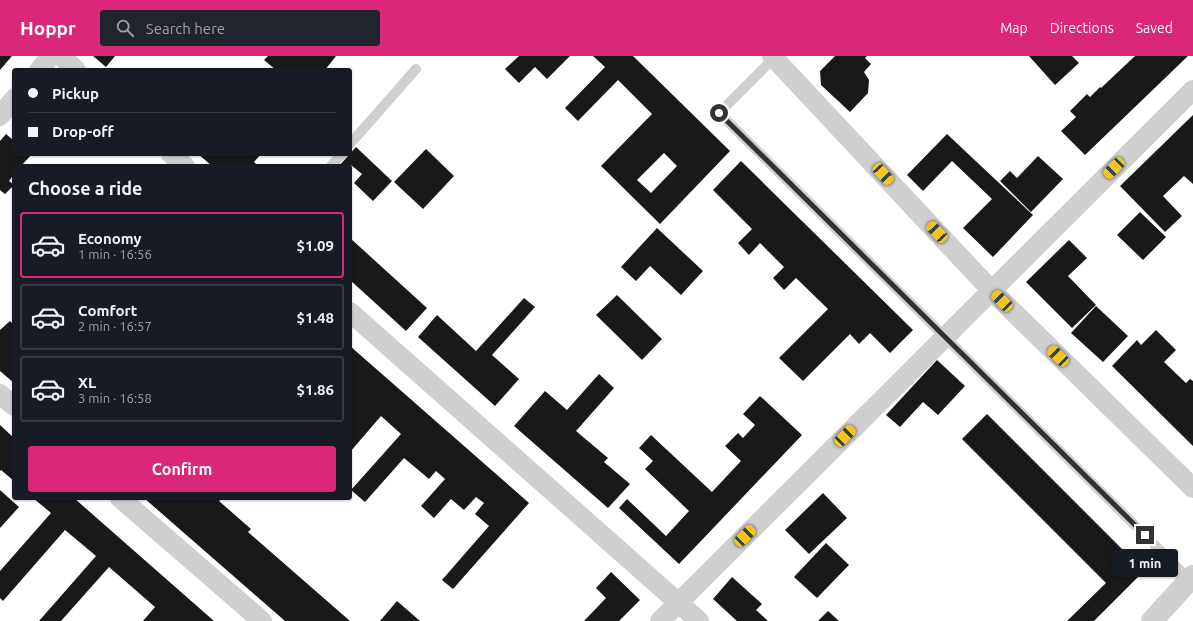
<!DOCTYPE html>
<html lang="en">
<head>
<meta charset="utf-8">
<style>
	body { margin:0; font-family:Ubuntu,sans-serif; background:#20242c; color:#f1f3f6; height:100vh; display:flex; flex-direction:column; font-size:15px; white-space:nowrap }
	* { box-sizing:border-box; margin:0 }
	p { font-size:13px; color:#9ea1a6 }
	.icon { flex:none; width:22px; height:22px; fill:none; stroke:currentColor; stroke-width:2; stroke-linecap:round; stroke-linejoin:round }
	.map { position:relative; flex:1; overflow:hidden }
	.sheet { position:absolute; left:12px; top:108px; width:340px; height:336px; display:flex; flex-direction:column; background:#171b24; border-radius:4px; box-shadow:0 1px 3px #0004 }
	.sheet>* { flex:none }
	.hud { position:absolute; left:12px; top:12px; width:340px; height:88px; border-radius:4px; box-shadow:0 1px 3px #0004; display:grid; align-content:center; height:88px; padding:0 16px; background:#171b24 }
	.end { position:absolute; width:18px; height:18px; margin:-9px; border:5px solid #323232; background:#fff; box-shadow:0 0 0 2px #fff }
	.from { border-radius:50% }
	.bubble { position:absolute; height:28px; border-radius:4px; background:#171b24; box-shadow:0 1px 3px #0004; font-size:13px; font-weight:600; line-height:28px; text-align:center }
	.car { position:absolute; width:12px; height:24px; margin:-12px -6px; border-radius:5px; box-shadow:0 0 3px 1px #0007; background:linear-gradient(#f5c518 24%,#345 0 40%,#f5c518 0 76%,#345 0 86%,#f5c518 0) }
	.hud b { display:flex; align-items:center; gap:14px; height:38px; font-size:15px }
	.hud b+b { border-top:1px solid #363941 }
	.hud i { width:10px; height:10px; background:#f1f3f6 }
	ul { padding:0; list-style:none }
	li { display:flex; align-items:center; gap:12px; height:66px; margin:0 8px 6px; padding:0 8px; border:2px solid #363941; border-radius:4px }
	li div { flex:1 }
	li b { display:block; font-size:15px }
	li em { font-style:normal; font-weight:600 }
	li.active { border-color:#db2777 }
	li>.icon { width:36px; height:36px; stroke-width:1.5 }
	h2 { padding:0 16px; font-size:18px; line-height:48px }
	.button { display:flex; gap:8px; margin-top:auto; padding:8px 16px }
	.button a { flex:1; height:46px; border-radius:4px; background:#db2777; color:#fff; font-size:16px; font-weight:600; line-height:46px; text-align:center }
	header { display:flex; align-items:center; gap:24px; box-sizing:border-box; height:56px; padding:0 20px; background:#db2777; color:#fff }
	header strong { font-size:19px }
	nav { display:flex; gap:22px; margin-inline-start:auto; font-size:14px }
	.search { width:280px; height:36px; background:#20242c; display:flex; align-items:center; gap:10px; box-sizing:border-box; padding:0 14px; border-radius:4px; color:#9ea1a6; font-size:15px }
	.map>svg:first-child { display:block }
	.building { fill:#191919; fill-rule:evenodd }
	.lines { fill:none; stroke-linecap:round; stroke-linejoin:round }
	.service { stroke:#cfcfcf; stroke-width:10 }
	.minor { stroke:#cfcfcf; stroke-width:20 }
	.tertiary { stroke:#cfcfcf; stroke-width:22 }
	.route { stroke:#323232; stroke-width:5 }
</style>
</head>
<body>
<header>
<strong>Hoppr</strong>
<div class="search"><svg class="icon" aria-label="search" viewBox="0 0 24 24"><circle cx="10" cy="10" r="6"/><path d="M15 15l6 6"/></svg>Search here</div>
<nav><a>Map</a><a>Directions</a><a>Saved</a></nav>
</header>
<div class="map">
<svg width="1193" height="565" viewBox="0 0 1193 565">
	<rect width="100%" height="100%" fill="#fff"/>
	<g class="building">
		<polygon points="0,0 12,0 0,14"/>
		<polygon points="93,0 115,0 106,11"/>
		<polygon points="268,0 336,0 325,14 276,14 264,4"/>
		<polygon points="519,0 570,0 547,23 535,11 519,27 505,13"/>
		<path d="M593,0H633L730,95L660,168L601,110L652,58L618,24L578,65L565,52L605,11ZM664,97L677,110L651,137L637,124Z"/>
		<polygon points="835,0 867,0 865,2 871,8 864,16 869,24 868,37 850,56 821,29 820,15"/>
		<polygon points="1029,0 1072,0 1079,7 1055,29"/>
		<polygon points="1135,0 1188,0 1085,99 1061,75 1076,61 1070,55 1087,38 1090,41 1100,31 1101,32"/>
		<polygon points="1193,59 1193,128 1184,120 1163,140 1182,160 1165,176 1120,130"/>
		<polygon points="6,78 13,84 14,82 14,98 32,98 21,110 14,110 14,118 9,125 14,129 5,138 0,134 0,85"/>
		<polygon points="947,78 1033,159 993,201 963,172 992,143 952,105 923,135 907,119"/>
		<polygon points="356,91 392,125 373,145 354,127 362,118 351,109 339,110"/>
		<polygon points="426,93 454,120 423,153 394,126"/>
		<polygon points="198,98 261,98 254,106 258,110 212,110"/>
		<polygon points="1038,100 1063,123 1031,156 1000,125 1010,115 1017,122"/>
		<polygon points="741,105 913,274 890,297 870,277 859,288 850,278 803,325 779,302 828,253 796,222 784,234 773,222 784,211 760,187 749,199 738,187 752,173 713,134"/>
		<polygon points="1140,156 1166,181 1143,204 1117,179"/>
		<polygon points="657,172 703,215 681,239 650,210 636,225 621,211"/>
		<polygon points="350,182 427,252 406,275 350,224"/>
		<polygon points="1069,184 1087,202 1068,220 1096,249 1072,272 1026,226"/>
		<polygon points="617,239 662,283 642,304 596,259"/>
		<polygon points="524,242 535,251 492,299 519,323 495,350 418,281 437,259 476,295"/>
		<polygon points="1096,250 1128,280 1103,306 1071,277"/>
		<polygon points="10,265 14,269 14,327 0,315 0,274"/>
		<polygon points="1156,274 1176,294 1164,306 1186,327 1190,323 1193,325 1193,390 1112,310 1137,284 1141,289"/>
		<polygon points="350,290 529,447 453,533 442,524 489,470 475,458 484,447 476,441 464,454 451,443 434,462 421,450 445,423 436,415 429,423 404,402 365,446 351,434 401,378 381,360 350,396"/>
		<polygon points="937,304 965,330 938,359 923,346 900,371 886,359"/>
		<polygon points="599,318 614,332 576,375 608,402 604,406 630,428 608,452 514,370 545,335 567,354"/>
		<polygon points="760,340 802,379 679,508 619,452 627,443 666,480 689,455 645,413 653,405 639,392 651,379 712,436 741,405 725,390 738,377 743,382 755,369 743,358"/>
		<polygon points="987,358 1144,515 1094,565 1067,565 1106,527 962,383"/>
		<polygon points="0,369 14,382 14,425 1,414 0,415"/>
		<polygon points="0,434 19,451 0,472"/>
		<polygon points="823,437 847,462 809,498 785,474"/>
		<polygon points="33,442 74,442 214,565 143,565 155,551 109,511 61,565 39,565 96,500 65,474 3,545 0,542 0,515 51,457"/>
		<polygon points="144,442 222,442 219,445 251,473 248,476 350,565 285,565"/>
		<polygon points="826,487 849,509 817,542 794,521"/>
		<polygon points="611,516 640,544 619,565 584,565 606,542 596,532"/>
		<polygon points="732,521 762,548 756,554 768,565 737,565 713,543"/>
		<polygon points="397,545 420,565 380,565"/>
		<polygon points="828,555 839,565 818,565"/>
	</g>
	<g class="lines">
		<g class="service">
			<polyline points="774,2 719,57 1190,524"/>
			<polyline points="350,88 416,13"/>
			<polyline points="331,110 342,98"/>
		</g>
		<g class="minor">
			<polyline points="61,0 76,14"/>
			<polyline points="772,0 991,234 1193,432"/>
			<polyline points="39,14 51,0"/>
			<polyline points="0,60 14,43"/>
			<polyline points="171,98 185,110"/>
			<polyline points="350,256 699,565"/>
			<polyline points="0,338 14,350"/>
			<polyline points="120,442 262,565"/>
			<polyline points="660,565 1193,34"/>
		</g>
		<polyline class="tertiary" points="1152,565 1193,520"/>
	</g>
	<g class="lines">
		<polyline class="route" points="719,57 1145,479"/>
	</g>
</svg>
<i class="end from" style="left:719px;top:57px"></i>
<i class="end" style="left:1145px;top:479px"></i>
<div class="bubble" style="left:1112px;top:493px;width:66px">1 min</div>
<i class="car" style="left:1114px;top:112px;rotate:225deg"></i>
<i class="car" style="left:883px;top:118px;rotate:137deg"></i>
<i class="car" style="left:937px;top:176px;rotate:317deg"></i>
<i class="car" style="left:1002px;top:245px;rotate:315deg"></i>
<i class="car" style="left:1058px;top:300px;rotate:314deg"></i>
<i class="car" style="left:845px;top:380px;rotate:45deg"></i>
<i class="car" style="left:745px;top:480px;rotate:45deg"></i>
<div class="hud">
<b><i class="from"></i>Pickup</b>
<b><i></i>Drop-off</b>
</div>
<section class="sheet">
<h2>Choose a ride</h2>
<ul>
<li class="active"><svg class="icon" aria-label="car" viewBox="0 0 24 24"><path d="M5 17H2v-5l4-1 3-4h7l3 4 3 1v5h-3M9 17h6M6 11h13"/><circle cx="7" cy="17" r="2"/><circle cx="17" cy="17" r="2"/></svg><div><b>Economy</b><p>1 min · 16:56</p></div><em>$1.09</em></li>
<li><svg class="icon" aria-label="car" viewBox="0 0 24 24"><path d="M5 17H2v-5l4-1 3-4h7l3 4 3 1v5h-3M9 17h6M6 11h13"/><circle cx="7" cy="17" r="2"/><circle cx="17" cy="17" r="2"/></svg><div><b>Comfort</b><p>2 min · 16:57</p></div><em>$1.48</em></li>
<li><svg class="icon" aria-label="car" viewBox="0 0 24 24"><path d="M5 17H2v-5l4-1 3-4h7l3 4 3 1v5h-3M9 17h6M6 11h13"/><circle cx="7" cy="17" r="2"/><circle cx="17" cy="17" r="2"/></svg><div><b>XL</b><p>3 min · 16:58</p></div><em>$1.86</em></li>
</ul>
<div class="button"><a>Confirm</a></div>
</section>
</div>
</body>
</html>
